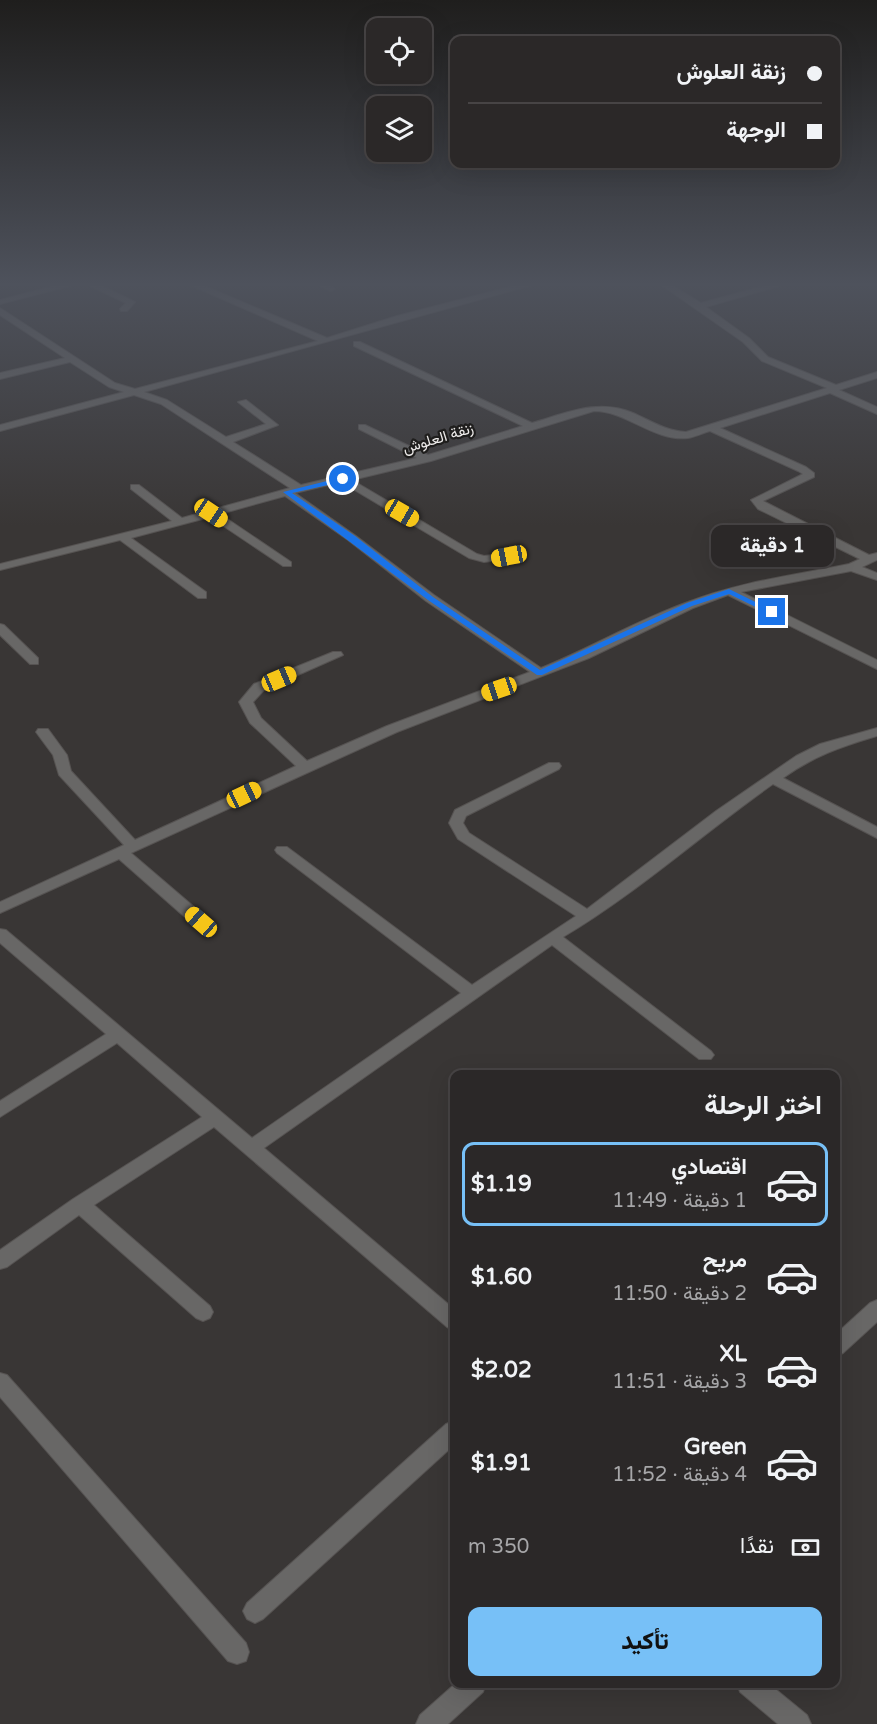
<!DOCTYPE html>
<html lang="ar">
<head>
<meta charset="utf-8">
<style>
	body { margin:0; font-family:"Varela Round",Vazirmatn,sans-serif; background:#373434; color:#f1f3f6; direction:rtl; height:100vh; display:flex; flex-direction:column; font-size:22px; white-space:nowrap }
	* { box-sizing:border-box; margin:0 }
	p { font-size:20px; color:#a6a6a8 }
	.icon { flex:none; width:33px; height:33px; fill:none; stroke:currentColor; stroke-width:2; stroke-linecap:round; stroke-linejoin:round }
	.map { position:relative; flex:1; overflow:hidden; direction:ltr }
	.sheet { position:absolute; left:450px; top:1070px; width:390px; height:618px; display:flex; flex-direction:column; background:#2b2828; border-radius:12px; box-shadow:0 6px 24px #0002,0 0 0 2px #474445; direction:rtl }
	.sheet>* { flex:none }
	.top-card { position:absolute; left:450px; top:36px; width:390px; height:132px; border-radius:12px; box-shadow:0 6px 24px #0002,0 0 0 2px #474445; direction:rtl; display:grid; align-content:center; height:132px; padding:0 18px; background:#2b2828 }
	.tools { position:absolute; left:366px; top:18px; display:grid; gap:12px }
	.tools a { display:grid; place-items:center; width:66px; height:66px; border-radius:12px; background:#2b2828; box-shadow:0 6px 24px #0002,0 0 0 2px #474445; font-size:30px }
	.end { position:absolute; width:27px; height:27px; margin:-14px; border:8px solid #1a73e8; background:#fff; box-shadow:0 0 0 3px #fff }
	.from { border-radius:50% }
	.bubble { position:absolute; height:42px; border-radius:12px; background:#2b2828; box-shadow:0 6px 24px #0002,0 0 0 2px #474445; font-size:20px; font-weight:800; line-height:42px; text-align:center; direction:rtl }
	.car { position:absolute; width:18px; height:36px; margin:-18px -9px; border-radius:8px; box-shadow:0 0 4px 2px #0007; background:linear-gradient(#f5c518 24%,#345 0 40%,#f5c518 0 76%,#345 0 86%,#f5c518 0) }
	.top-card b { display:flex; align-items:center; gap:21px; height:57px; font-size:22px }
	.top-card b+b { border-top:2px solid #474445 }
	.top-card i { width:15px; height:15px; background:#f1f3f6 }
	ul { padding:0; list-style:none }
	li { display:flex; align-items:center; gap:18px; height:84px; margin:0 12px 9px; padding:0 6px; border:3px solid transparent; border-radius:12px }
	li div { flex:1 }
	li b { display:block; font-size:22px }
	li em { font-style:normal; font-weight:800 }
	li.on { border-color:#77c0f7 }
	li>.icon { width:54px; height:54px; stroke-width:1.5 }
	h2 { padding:0 18px; font-size:27px; line-height:72px }
	.pay { display:flex; align-items:center; gap:15px; height:66px; padding:0 18px; font-size:22px }
	.pay p { margin-inline-start:auto }
	.cta { display:flex; gap:12px; margin-top:auto; padding:12px 18px }
	.cta a { flex:1; height:69px; border-radius:12px; background:#77c0f7; color:#111; font-size:24px; font-weight:800; line-height:69px; text-align:center }
	.map>svg:first-child { display:block }
	.lines { fill:none; stroke-linecap:round; stroke-linejoin:round }
	.street-casing { stroke:#565352; stroke-width:2 }
	.street { fill:#686766; fill-rule:evenodd }
	.route { fill:#1a73e8 }
	.labels { text-anchor:middle; stroke-width:4.5; stroke-linejoin:round; paint-order:stroke }
	.far-street-label { font-size:15px; fill:#eceae9; stroke:#1f1e1d }
</style>
</head>
<body>
<div class="map">
<svg width="877" height="1724" viewBox="0 0 877 1724">
	<rect width="100%" height="100%" fill="#393635"/>
	<g class="lines">
		<defs>
			<g id="street">
				<polygon points="61,284 77,284 0,304 0,300"/>
				<polygon points="86,284 98,284 135,302 127,311 121,311 120,309 126,303"/>
				<path d="M188,284H200L327,338L397,316L521,284H536L144,392L167,400L226,437L266,424L238,402L246,400L278,425L233,442L301,485L417,458L359,429V425H365L428,455L523,426L354,346V342H360L532,423C567,413 598,398 633,413C651,421 666,431 686,432L827,388L762,361L743,342L660,284H670L701,303L771,284H786L706,307L749,338L768,357L836,385L877,372V378L839,390L877,407V414L830,393L720,428L806,467L814,473V477L763,501L869,555L877,553V560L862,567L877,573V580L851,571L741,592L877,660V669L728,595L693,608L589,658L397,732L131,853L207,918L209,922L207,926H195L119,859L0,913V902L124,845L59,775L53,755L36,732L38,729H48L67,755L71,771L135,840L296,766L250,723L239,702L254,684L333,652H341L343,655L264,690L253,702L261,718L307,761L387,726L530,672L426,601L348,540L285,496L220,514L291,562V566H283L210,517L131,538L206,592V598H198L120,540L0,570V564L172,521L131,489V485H139L182,518L290,488L161,404L134,395L0,431V425L124,392L109,387L70,362L0,379V373L65,358L0,315V308L115,383L135,389L318,341ZM594,411C627,411 654,442 688,438C695,437 703,433 710,431L798,471L803,474L751,500L758,509L860,559L849,564C795,575 739,582 688,602C637,620 591,648 541,668L434,595L356,536L295,493L341,482L469,558L484,562L513,558V554L509,553L484,556L477,554L352,480L431,461Z"/>
				<polygon points="316,284 328,284 335,289 331,291"/>
				<polygon points="0,624 4,625 38,658 38,664 30,664 0,635"/>
				<path d="M877,728V736C840,747 814,756 783,778L877,827V838L773,784C702,834 637,893 563,937L711,1051L714,1055L711,1059H699L552,945L264,1148L454,1309V1330L447,1327L214,1127L94,1205L210,1306L213,1312L210,1318L203,1321L196,1318L79,1215L7,1267L0,1269V1250L73,1199L202,1117L117,1043L0,1117V1101L106,1034L0,943V929L6,930L252,1138L461,993L277,853L275,850L277,847H287L472,985L576,916L458,839L449,823L455,810L549,763H559L561,766L559,769L466,816L463,823L469,833L587,909L716,811L796,756L820,744Z"/>
				<polygon points="877,1300 877,1322 843,1353 836,1356 836,1334 870,1303"/>
				<polygon points="0,1373 7,1375 246,1643 249,1652 246,1661 237,1664 228,1661 0,1397"/>
				<polygon points="454,1421 454,1445 263,1619 255,1623 247,1619 243,1611 247,1603 446,1424"/>
				<polygon points="456,1683 486,1683 483,1692 448,1724 416,1724 420,1715"/>
				<polygon points="737,1683 768,1683 807,1715 811,1724 778,1724 740,1692"/>
			</g>
		</defs>
		<use href="#street" class="street-casing"/>
		<use href="#street" class="street"/>
	</g>
	<linearGradient id="sky" x2="0" y2="1"><stop stop-color="#1f1e1d"/><stop offset="0.54" stop-color="#4e525c"/><stop offset="1" stop-color="#4e525c" stop-opacity="0"/></linearGradient>
	<rect width="877" height="526" fill="url(#sky)"/>
	<polygon class="route" points="343,477 346,481 292,493 355,536 433,597 540,670 687,603 729,589 776,612 770,614 729,594 692,606 542,675 537,675 428,600 283,492"/>
	<g class="labels">
		<g class="far-street-label">
			<text transform="translate(438 438) rotate(-17)" y="5">زنقة العلوش</text>
		</g>
	</g>
</svg>
<div class="tools">
<a><svg class="icon" aria-label="locate" viewBox="0 0 24 24"><circle cx="12" cy="12" r="6"/><path d="M12 2v4M12 18v4M2 12h4M18 12h4"/></svg></a>
<a><svg class="icon" aria-label="layers" viewBox="0 0 24 24"><path d="M12 4l9 5-9 5-9-5zM3 14l9 5 9-5"/></svg></a>
</div>
<i class="end from" style="left:343px;top:479px"></i>
<i class="end" style="left:772px;top:612px"></i>
<div class="bubble" style="left:711px;top:525px;width:123px">1 دقيقة</div>
<i class="car" style="left:211px;top:513px;rotate:124deg"></i>
<i class="car" style="left:402px;top:513px;rotate:120deg"></i>
<i class="car" style="left:509px;top:556px;rotate:259deg"></i>
<i class="car" style="left:279px;top:679px;rotate:67deg"></i>
<i class="car" style="left:499px;top:689px;rotate:251deg"></i>
<i class="car" style="left:244px;top:795px;rotate:65deg"></i>
<i class="car" style="left:201px;top:922px;rotate:311deg"></i>
<div class="top-card">
<b><i class="from"></i>زنقة العلوش</b>
<b><i></i>الوجهة</b>
</div>
<section class="sheet">
<h2>اختر الرحلة</h2>
<ul>
<li class="on"><svg class="icon" aria-label="car" viewBox="0 0 24 24"><path d="M5 17H2v-5l4-1 3-4h7l3 4 3 1v5h-3M9 17h6M6 11h13"/><circle cx="7" cy="17" r="2"/><circle cx="17" cy="17" r="2"/></svg><div><b>اقتصادي</b><p>1 دقيقة · 11:49</p></div><em>$1.19</em></li>
<li><svg class="icon" aria-label="car" viewBox="0 0 24 24"><path d="M5 17H2v-5l4-1 3-4h7l3 4 3 1v5h-3M9 17h6M6 11h13"/><circle cx="7" cy="17" r="2"/><circle cx="17" cy="17" r="2"/></svg><div><b>مريح</b><p>2 دقيقة · 11:50</p></div><em>$1.60</em></li>
<li><svg class="icon" aria-label="car" viewBox="0 0 24 24"><path d="M5 17H2v-5l4-1 3-4h7l3 4 3 1v5h-3M9 17h6M6 11h13"/><circle cx="7" cy="17" r="2"/><circle cx="17" cy="17" r="2"/></svg><div><b>XL</b><p>3 دقيقة · 11:51</p></div><em>$2.02</em></li>
<li><svg class="icon" aria-label="car" viewBox="0 0 24 24"><path d="M5 17H2v-5l4-1 3-4h7l3 4 3 1v5h-3M9 17h6M6 11h13"/><circle cx="7" cy="17" r="2"/><circle cx="17" cy="17" r="2"/></svg><div><b>Green</b><p>4 دقيقة · 11:52</p></div><em>$1.91</em></li>
</ul>
<div class="pay"><svg class="icon" aria-label="cash" viewBox="0 0 24 24"><path d="M3 7h18v10H3z"/><circle cx="12" cy="12" r="2"/></svg>نقدًا<p>350 m</p></div>
<div class="cta"><a>تأكيد</a></div>
</section>
</div>
</body>
</html>
